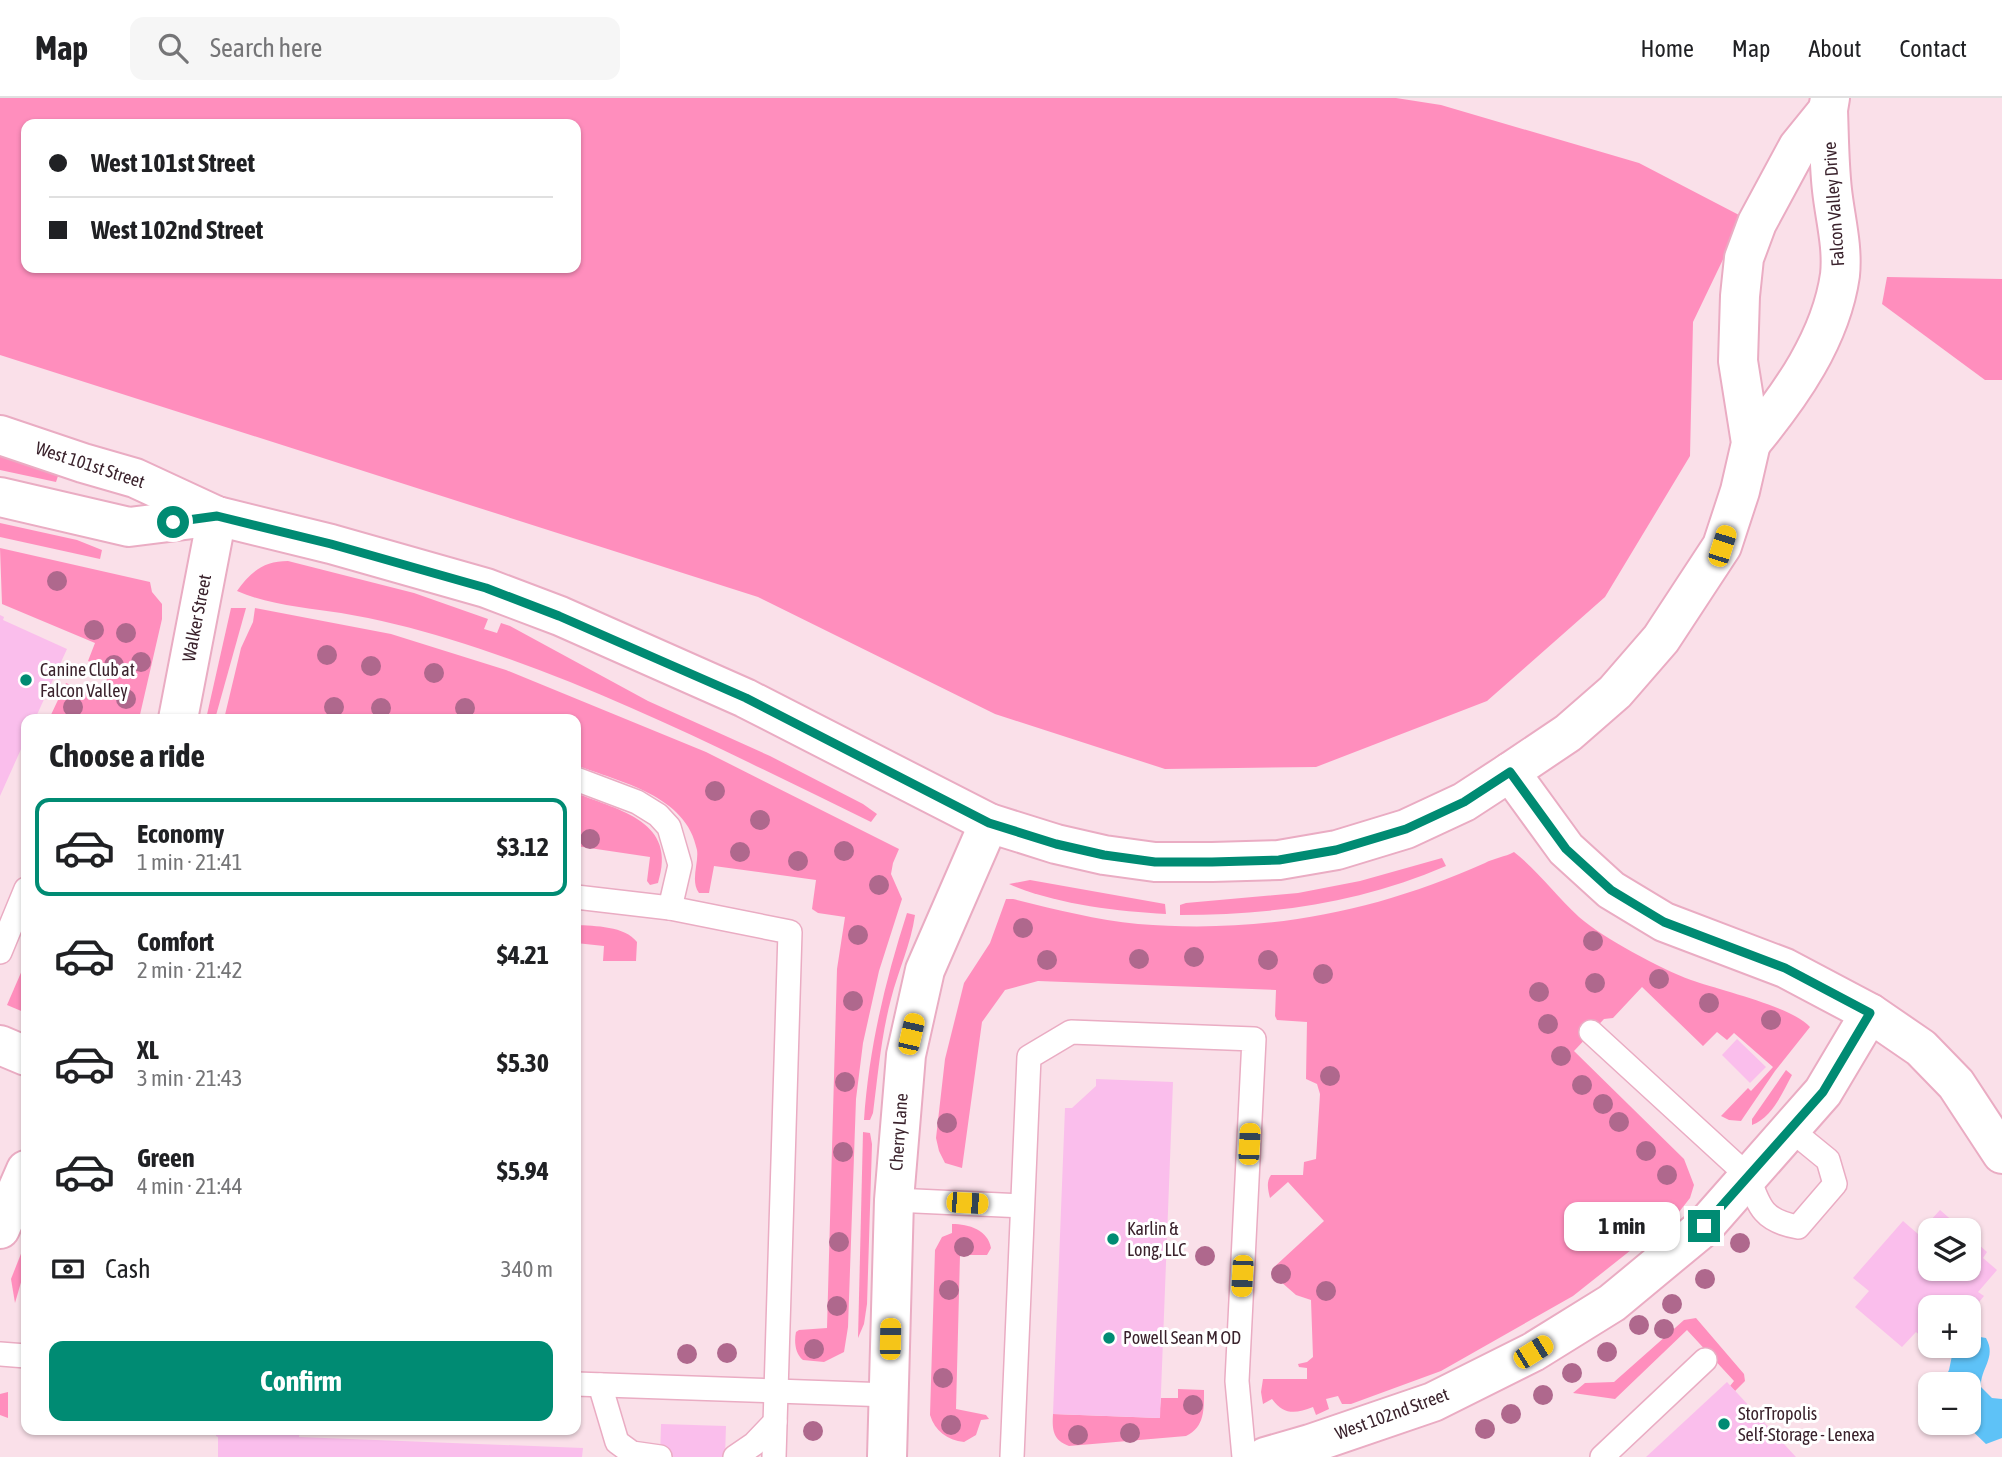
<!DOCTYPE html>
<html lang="en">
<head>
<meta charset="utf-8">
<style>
	body { margin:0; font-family:"Asap Condensed",sans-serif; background:#f6f6f6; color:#202124; height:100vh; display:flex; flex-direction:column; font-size:26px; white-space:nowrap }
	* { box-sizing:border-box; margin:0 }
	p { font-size:23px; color:#757577 }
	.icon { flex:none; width:38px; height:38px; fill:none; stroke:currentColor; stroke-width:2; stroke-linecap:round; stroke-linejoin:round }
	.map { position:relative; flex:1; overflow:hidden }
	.sheet { position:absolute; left:21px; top:616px; width:560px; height:721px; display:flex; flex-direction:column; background:#fff; border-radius:14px; box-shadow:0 2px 5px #0004 }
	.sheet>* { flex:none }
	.hud { position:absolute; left:21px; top:21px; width:560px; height:154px; border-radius:14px; box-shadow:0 2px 5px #0004; display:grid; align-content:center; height:154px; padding:0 28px; background:#fff }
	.buttons { position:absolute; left:1918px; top:1120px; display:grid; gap:14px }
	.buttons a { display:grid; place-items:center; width:63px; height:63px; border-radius:14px; background:#fff; box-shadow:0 2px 5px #0004; font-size:35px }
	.end { position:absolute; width:32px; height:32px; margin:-16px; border:9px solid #008b73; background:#fff; box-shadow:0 0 0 4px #fff }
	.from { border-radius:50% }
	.bubble { position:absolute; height:49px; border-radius:14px; background:#fff; box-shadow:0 2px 5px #0004; font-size:23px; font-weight:700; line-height:49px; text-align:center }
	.car { position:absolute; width:21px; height:42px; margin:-21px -10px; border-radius:9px; box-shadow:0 0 5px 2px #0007; background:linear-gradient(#f5c518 24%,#345 0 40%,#f5c518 0 76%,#345 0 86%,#f5c518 0) }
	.hud b { display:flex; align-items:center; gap:24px; height:66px; font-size:26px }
	.hud b+b { border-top:2px solid #e0e0e0 }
	.hud i { width:18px; height:18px; background:#202124 }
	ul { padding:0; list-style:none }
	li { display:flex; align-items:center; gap:21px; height:98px; margin:0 14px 10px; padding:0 14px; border:4px solid transparent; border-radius:14px }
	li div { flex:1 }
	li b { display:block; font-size:26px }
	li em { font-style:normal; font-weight:700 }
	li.active { border-color:#008b73 }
	li>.icon { width:63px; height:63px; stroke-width:1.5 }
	h2 { padding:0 28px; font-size:32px; line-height:84px }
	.pay { display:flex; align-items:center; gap:18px; height:77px; padding:0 28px; font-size:26px }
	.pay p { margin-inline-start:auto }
	.action { display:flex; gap:14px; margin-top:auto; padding:14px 28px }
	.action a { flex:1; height:80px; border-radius:14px; background:#008b73; color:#fff; font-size:28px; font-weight:700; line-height:80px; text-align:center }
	header { display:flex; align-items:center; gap:42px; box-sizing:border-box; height:98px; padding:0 35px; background:#fff; border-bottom:2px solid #e0e0e0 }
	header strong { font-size:33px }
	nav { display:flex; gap:38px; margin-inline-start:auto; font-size:24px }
	.search { width:490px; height:63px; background:#f6f6f6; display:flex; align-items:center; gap:18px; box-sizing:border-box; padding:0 24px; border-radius:14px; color:#757577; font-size:26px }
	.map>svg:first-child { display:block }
	.green { fill:#ff8ebd; fill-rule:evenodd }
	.water { fill:#5ec2f7 }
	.building { fill:#fabeec }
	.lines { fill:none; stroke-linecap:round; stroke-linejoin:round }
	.service-casing { stroke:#eaacc3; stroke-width:26 }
	.minor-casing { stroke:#eaacc3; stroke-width:42 }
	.tertiary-casing { stroke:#eaacc3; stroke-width:42 }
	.service { stroke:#fff; stroke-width:23 }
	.minor { stroke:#fff; stroke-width:38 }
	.tertiary { stroke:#fff; stroke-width:38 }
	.tree { fill:#af688d }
	.route { stroke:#008b73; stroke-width:9 }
	.poi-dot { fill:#008b73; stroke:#fff; stroke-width:2.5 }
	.labels { text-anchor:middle; stroke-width:6; stroke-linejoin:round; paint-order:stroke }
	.street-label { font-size:18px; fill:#3a222c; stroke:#fff }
	.poi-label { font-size:18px; fill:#3a222c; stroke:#fff; text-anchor:start }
</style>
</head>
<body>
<header>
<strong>Map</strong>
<div class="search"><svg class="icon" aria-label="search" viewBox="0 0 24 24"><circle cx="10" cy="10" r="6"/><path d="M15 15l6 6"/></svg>Search here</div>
<nav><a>Home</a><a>Map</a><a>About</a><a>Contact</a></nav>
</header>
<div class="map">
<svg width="2002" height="1359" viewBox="0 0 2002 1359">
	<rect width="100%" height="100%" fill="#fae0e9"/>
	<g class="green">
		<path d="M0,0H1396L1441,7L1639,65L1739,117L1728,151L1693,224L1690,358L1605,499L1487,603L1316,669L1165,671L995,616L758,499L0,257ZM26,26H576V170H26Z"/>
		<polygon points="1887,179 2002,181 2002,282 1985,282 1882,206"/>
		<polygon points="0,352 60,372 56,384 0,372"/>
		<polygon points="0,425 77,442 102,452 100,461 0,439"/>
		<polygon points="0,450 150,484 152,494 162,506 162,521 139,621 88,621 80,619 79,621 49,621 66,585 99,599 111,572 88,563 95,545 2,506"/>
		<path d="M288,463L414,495L488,521L484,531L497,535L501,525L510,528L648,603L770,658L863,706L877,716L871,724C733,657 596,586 449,541C414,530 377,521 341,515C307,510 269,507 237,493C250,474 264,463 288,463Z"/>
		<polygon points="231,510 246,510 215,621 206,621"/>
		<path d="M255,510L391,536L506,572L706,654L899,751L893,765L891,776L902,801L879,873L863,945L856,1001L848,1229L844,1254L824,1264L803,1262C795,1256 794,1243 796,1234L799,1232L827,1230L837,871L845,819L818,815L812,811L816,782L714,768L709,795H699C690,783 699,765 697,752C687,697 619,684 576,667V621H224L241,550L253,524Z"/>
		<path d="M576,695C620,713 678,723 658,785L650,787L647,783L650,759L576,748Z"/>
		<path d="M1514,754C1538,773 1556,798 1579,819C1603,840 1661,871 1691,882C1719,892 1793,909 1810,929L1775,973L1741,1023L1729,1022L1721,1018L1748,990L1751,993L1773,969L1734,935L1727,942L1717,934L1703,948L1642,889L1613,920L1604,921L1574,953L1684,1061L1694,1087L1690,1100L1679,1114L1573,1198L1441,1273L1351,1306H1342L1338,1298L1326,1301L1329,1311L1316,1317L1313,1309C1295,1316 1284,1317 1272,1301L1263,1306L1261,1294L1263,1281H1307V1270L1299,1269L1298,1266L1307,1264L1313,1259L1311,1202L1296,1197L1272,1176V1171L1324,1123L1288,1084L1270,1100C1268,1092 1266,1084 1271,1077H1303L1304,1064L1316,1061L1320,996L1317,986L1306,981L1307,924L1277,922L1275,918L1276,892L1038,883L1005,892L982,924L962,1070L945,1065L939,1053L936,1040L945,961L964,885L990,845L1006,801H1013C1054,811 1096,822 1138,826C1261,836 1373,815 1485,765C1494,760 1505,759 1514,754Z"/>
		<path d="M1442,760L1446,768C1361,805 1272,817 1180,817V807L1186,805L1298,795L1360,783Z"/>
		<path d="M1030,782L1165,806L1166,816C1116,813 1055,806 1009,786Z"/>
		<path d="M907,815L915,817C911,846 898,873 891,901C881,939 878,977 873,1015L870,1022H864C869,950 885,883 907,815Z"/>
		<path d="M576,827C595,828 625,828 637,844L636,863H603L604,848L576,845Z"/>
		<polygon points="26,863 26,915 7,907"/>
		<path d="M1786,972L1792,977C1782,995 1773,1019 1752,1027V1021Z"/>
		<polygon points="863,1034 870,1035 872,1046 867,1206 864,1226 858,1240"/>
		<path d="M952,1126C969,1126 988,1132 991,1150L987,1157H960L956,1311L986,1317L989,1321L981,1322L976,1337L964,1344C947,1342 935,1333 930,1317L935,1152L942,1139L952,1135Z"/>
		<polygon points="26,1143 26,1167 15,1205 11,1181"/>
		<polygon points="1696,1220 1744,1276 1745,1283 1735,1293 1730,1288 1734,1283 1687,1232 1615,1301 1573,1295 1585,1285 1614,1284 1684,1222"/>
		<path d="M1178,1291L1204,1292C1204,1311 1205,1329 1186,1338L1069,1348C1053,1342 1052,1332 1053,1316L1159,1320L1161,1300H1178Z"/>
		<polygon points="8,1294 8,1320 0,1317 0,1296"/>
	</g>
	<path class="water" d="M1969,1237L1986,1240C1997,1260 1980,1270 1981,1289L1992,1300L2002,1301V1340L1986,1346L1964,1325H1969V1286H1942L1949,1272L1954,1248H1969Z"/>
	<g class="building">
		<polygon points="0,517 4,519 3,522 67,551 35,621 26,621 26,640 0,698"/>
		<polygon points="1737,941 1766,969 1750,985 1722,957"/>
		<polygon points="1096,981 1173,984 1160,1320 1053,1316 1065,1010 1072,1010 1096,988"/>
		<polygon points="1940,1112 1963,1132 1930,1132 1930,1171 1969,1171 1969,1138 1987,1154 1983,1160 1997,1172 1978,1194 1984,1198 1969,1216 1969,1209 1930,1209 1930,1246 1916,1234 1902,1249 1855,1209 1869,1193 1853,1180 1903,1123 1918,1136"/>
		<polygon points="1727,1284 1796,1359 1646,1359"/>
		<polygon points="661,1326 726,1328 725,1359 660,1359"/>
		<polygon points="216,1332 300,1332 299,1339 583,1350 582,1359 218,1359 218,1339 216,1338"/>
	</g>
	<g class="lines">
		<defs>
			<g id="service">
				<polyline points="576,681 637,704 658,717 669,729 680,767 670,810"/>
				<polyline points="576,799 670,810 790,834 774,1359"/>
				<polyline points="0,854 26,791"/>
				<path d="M1591,934L1748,1078C1759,1109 1763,1123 1798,1129L1835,1086L1828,1062L1790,1031"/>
				<polyline points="894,1102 1022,1108"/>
				<polyline points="0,1256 26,1258"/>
				<polyline points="576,1286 889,1297"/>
				<polyline points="600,1287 617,1344 632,1355 660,1359"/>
				<polyline points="735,1359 754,1346 775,1324"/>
				<polyline points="1012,1359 1029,959 1071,934 1254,941 1237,1283 1244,1359"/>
				<polyline points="1602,1359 1705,1262"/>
			</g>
			<g id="minor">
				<polyline points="1828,12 1798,49 1757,125 1744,160 1740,198 1738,263 1751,345 1740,393 1722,448 1661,541 1615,594 1568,635 1510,674 1566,751 1611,792 1664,824 1785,870 1870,915 1921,950 1956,986 2002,1056"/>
				<path d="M1751,345C1791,297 1831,240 1840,177C1843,148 1835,120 1832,92C1829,65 1829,38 1828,12L1830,0"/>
				<polyline points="178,621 217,418"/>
				<polyline points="0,947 26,958"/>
				<polyline points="0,1131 26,1072"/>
				<polyline points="887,1359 894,1102 906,957 925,872 989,725"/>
				<polyline points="1265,1359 1310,1346 1433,1304 1533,1254 1612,1205 1705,1128 1823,994 1870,915"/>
			</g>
			<g id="tertiary">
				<polyline points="0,337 83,365 135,380 217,418 331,446 486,490 560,518 745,600 989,725 1056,746 1104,757 1155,764 1212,764 1279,762 1337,752 1406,731 1464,704 1510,674"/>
				<polyline points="0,399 129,429 217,418"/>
			</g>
		</defs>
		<use href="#service" class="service-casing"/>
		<use href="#minor" class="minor-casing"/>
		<use href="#tertiary" class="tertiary-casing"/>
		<use href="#service" class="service"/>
		<use href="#minor" class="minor"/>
		<use href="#tertiary" class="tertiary"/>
	</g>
	<g class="tree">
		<circle cx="57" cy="483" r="10"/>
		<circle cx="94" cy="532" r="10"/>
		<circle cx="126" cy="535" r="10"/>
		<circle cx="327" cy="557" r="10"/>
		<circle cx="141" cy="564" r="10"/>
		<circle cx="114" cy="567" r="10"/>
		<circle cx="371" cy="568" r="10"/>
		<circle cx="434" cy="575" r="10"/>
		<circle cx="126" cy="601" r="10"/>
		<circle cx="73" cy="609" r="10"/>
		<circle cx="334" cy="609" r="10"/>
		<circle cx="381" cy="610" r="10"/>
		<circle cx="465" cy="610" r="10"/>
		<circle cx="715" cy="693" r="10"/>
		<circle cx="760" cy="722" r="10"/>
		<circle cx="590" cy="741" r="10"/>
		<circle cx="844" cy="753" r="10"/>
		<circle cx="740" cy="754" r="10"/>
		<circle cx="798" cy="763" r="10"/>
		<circle cx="879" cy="787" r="10"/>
		<circle cx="1023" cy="830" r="10"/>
		<circle cx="858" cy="837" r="10"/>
		<circle cx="1593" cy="843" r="10"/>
		<circle cx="1194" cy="859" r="10"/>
		<circle cx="1139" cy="861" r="10"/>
		<circle cx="1047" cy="862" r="10"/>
		<circle cx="1268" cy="862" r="10"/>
		<circle cx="1323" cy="876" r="10"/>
		<circle cx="1659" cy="881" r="10"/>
		<circle cx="1595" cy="885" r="10"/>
		<circle cx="1539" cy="894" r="10"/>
		<circle cx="853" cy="903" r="10"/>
		<circle cx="1709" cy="905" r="10"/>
		<circle cx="1771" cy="922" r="10"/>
		<circle cx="1548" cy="926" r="10"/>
		<circle cx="1561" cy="958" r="10"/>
		<circle cx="1330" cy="978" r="10"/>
		<circle cx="845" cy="984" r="10"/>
		<circle cx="1582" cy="987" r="10"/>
		<circle cx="1603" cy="1006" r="10"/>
		<circle cx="1619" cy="1024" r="10"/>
		<circle cx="947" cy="1025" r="10"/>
		<circle cx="1646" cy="1053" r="10"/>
		<circle cx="843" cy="1054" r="10"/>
		<circle cx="1667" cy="1077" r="10"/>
		<circle cx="839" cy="1144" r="10"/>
		<circle cx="1740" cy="1145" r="10"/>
		<circle cx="964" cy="1149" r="10"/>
		<circle cx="1205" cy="1158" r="10"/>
		<circle cx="1281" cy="1176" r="10"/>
		<circle cx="1705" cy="1181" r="10"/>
		<circle cx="949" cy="1192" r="10"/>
		<circle cx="1326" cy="1193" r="10"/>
		<circle cx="1672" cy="1206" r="10"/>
		<circle cx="837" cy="1208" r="10"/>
		<circle cx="1639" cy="1227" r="10"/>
		<circle cx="1664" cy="1231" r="10"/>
		<circle cx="814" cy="1251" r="10"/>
		<circle cx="1607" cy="1254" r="10"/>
		<circle cx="727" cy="1255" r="10"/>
		<circle cx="687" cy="1256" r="10"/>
		<circle cx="1572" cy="1275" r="10"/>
		<circle cx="943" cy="1280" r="10"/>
		<circle cx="1543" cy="1297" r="10"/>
		<circle cx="1193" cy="1307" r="10"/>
		<circle cx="1511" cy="1316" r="10"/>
		<circle cx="951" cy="1327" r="10"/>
		<circle cx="1485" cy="1331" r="10"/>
		<circle cx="813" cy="1333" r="10"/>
		<circle cx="1130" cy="1335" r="10"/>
		<circle cx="1078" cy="1337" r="10"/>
	</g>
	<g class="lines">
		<polyline class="route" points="173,424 217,418 331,446 486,490 559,518 746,600 989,725 1056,746 1104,757 1155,764 1212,764 1279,762 1336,752 1406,731 1464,704 1510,674 1566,751 1611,792 1664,824 1785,870 1870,915 1823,994 1704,1128"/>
	</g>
	<g class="poi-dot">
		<circle cx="26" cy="582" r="7"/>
		<circle cx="1113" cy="1141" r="7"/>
		<circle cx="1109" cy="1240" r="7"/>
		<circle cx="1724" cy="1326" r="7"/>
	</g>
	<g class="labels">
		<g class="street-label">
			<text transform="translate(1834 106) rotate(-94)" y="6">Falcon Valley Drive</text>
			<text transform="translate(90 367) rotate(18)" y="6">West 101st Street</text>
			<text transform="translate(197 520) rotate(-79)" y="6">Walker Street</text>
			<text transform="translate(899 1034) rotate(-86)" y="6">Cherry Lane</text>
			<text transform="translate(1392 1316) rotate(-20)" y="6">West 102nd Street</text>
		</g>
		<g class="poi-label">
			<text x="40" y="578">Canine Club at<tspan x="40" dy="21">Falcon Valley</tspan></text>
			<text x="1127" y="1137">Karlin &amp;<tspan x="1127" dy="21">Long, LLC</tspan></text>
			<text x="1123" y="1246">Powell Sean M OD</text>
			<text x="1738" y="1322">StorTropolis<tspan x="1738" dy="21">Self-Storage - Lenexa</tspan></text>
		</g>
	</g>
</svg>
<div class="buttons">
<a><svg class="icon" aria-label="layers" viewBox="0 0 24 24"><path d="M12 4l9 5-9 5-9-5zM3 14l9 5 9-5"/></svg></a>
<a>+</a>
<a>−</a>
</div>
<i class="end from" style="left:173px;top:424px"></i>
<i class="end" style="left:1704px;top:1128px"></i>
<div class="bubble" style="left:1564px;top:1104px;width:116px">1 min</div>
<i class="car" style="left:1722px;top:448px;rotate:18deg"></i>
<i class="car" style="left:911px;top:936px;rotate:13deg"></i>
<i class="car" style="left:1249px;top:1046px;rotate:3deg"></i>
<i class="car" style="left:967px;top:1105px;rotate:93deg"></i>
<i class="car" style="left:1242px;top:1178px;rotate:183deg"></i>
<i class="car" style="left:890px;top:1241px;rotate:1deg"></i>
<i class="car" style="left:1533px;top:1254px;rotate:58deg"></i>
<div class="hud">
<b><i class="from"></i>West 101st Street</b>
<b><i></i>West 102nd Street</b>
</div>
<section class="sheet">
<h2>Choose a ride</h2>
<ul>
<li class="active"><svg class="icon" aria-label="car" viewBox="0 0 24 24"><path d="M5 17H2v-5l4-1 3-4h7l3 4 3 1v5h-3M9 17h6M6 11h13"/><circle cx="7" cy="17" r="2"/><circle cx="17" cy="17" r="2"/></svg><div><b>Economy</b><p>1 min · 21:41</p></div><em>$3.12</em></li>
<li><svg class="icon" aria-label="car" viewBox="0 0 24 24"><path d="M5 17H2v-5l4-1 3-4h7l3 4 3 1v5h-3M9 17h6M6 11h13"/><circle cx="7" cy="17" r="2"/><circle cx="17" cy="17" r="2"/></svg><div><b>Comfort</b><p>2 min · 21:42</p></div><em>$4.21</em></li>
<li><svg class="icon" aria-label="car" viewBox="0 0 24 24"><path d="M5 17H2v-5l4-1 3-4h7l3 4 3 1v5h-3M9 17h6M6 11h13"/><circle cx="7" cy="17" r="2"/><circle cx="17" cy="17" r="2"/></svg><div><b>XL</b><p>3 min · 21:43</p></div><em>$5.30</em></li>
<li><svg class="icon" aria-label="car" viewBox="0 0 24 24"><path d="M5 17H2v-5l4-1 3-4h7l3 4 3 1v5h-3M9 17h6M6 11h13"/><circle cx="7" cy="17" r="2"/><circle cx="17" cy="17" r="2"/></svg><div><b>Green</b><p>4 min · 21:44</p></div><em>$5.94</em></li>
</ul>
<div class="pay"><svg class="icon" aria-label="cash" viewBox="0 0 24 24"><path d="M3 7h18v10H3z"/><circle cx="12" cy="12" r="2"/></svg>Cash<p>340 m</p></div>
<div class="action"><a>Confirm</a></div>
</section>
</div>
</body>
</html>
